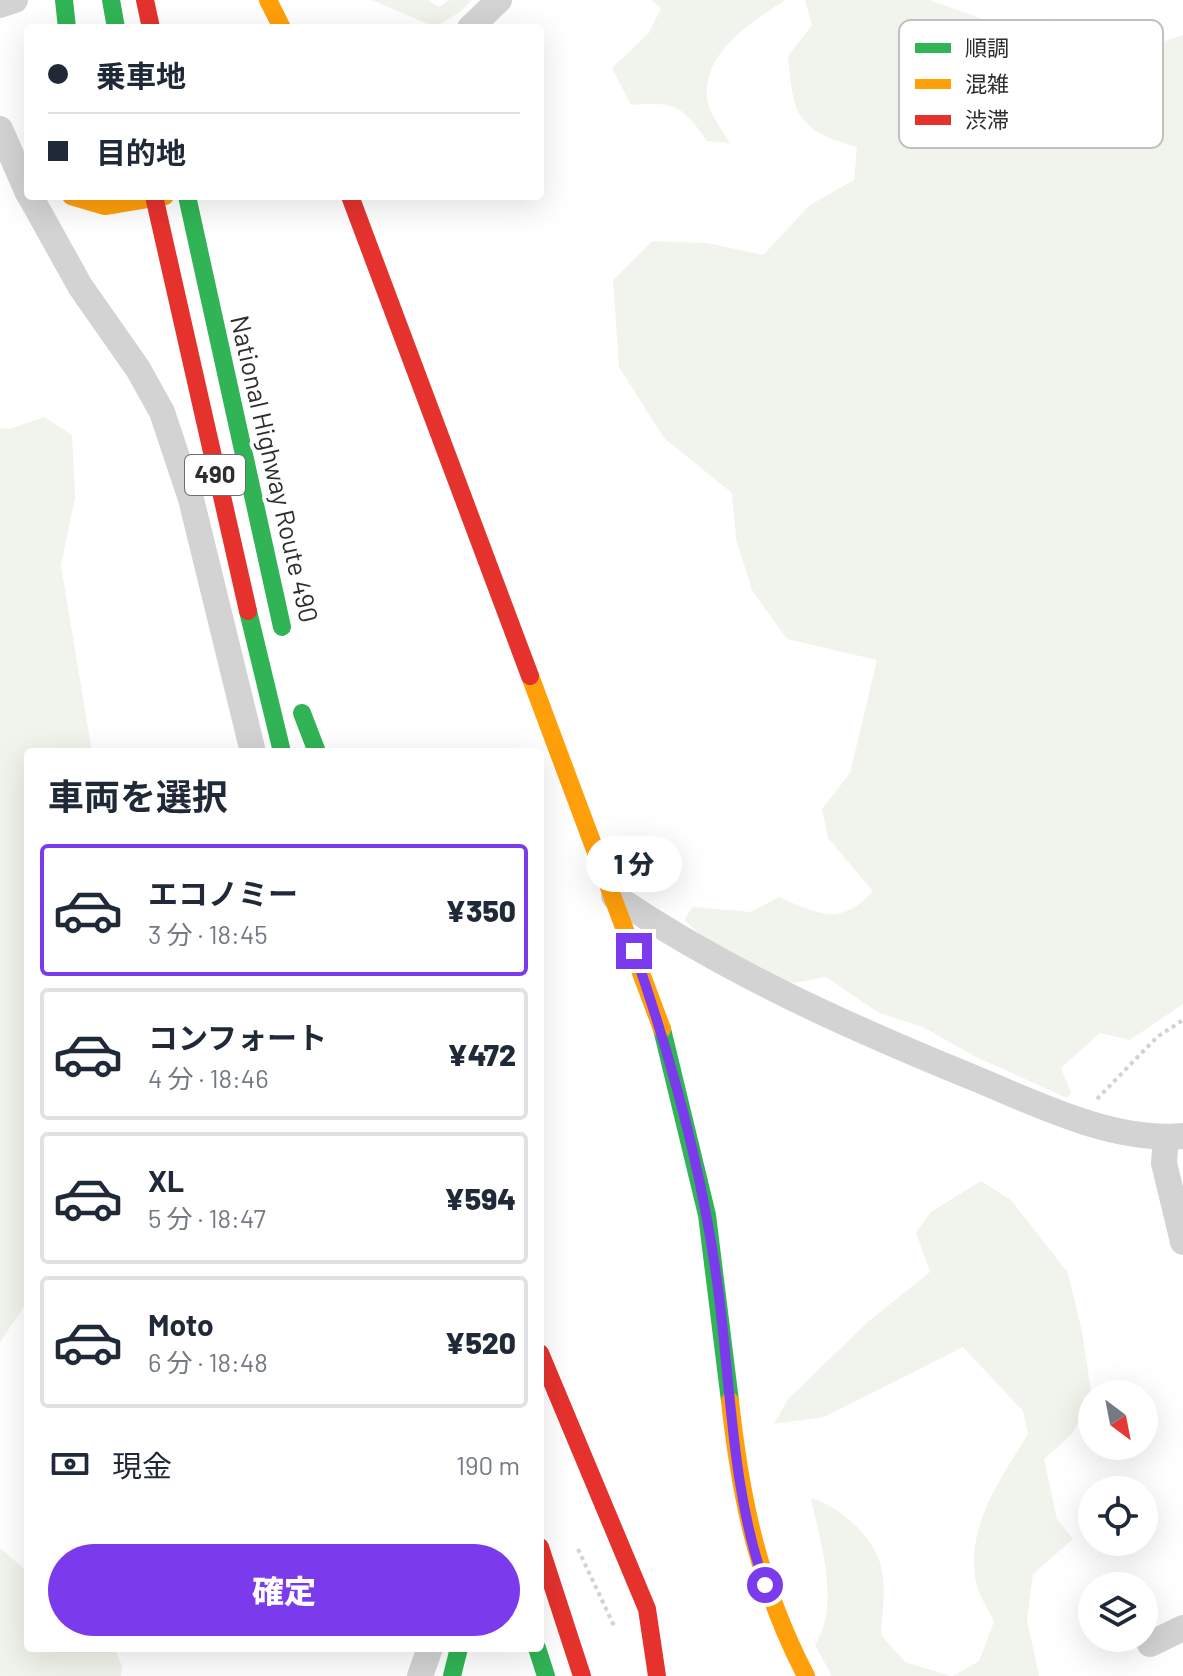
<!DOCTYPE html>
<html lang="ja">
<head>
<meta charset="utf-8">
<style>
	body { margin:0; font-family:Barlow,"Noto Sans JP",sans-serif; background:#f6f6f7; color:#1f2937; height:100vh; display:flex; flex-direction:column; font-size:30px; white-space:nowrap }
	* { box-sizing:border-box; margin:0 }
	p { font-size:26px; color:#747a83 }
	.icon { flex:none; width:44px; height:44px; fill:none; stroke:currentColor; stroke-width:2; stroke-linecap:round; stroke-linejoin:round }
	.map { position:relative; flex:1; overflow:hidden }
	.side { position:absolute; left:24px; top:748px; width:520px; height:904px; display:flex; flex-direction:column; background:#fff; border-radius:8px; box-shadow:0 8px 32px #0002 }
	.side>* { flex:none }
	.hud { position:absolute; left:24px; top:24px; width:520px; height:176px; border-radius:8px; box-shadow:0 8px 32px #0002; display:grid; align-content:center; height:176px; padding:0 24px; background:#fff }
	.needle { width:52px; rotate:148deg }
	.tools { position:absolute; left:1078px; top:1380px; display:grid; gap:16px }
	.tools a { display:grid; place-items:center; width:80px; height:80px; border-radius:50%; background:#fff; box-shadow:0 8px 32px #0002; font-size:40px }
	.end { position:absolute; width:36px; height:36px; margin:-18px; border:10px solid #7c3aed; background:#fff; box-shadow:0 0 0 4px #fff }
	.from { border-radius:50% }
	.bubble { position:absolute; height:56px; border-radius:28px; background:#fff; box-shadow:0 8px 32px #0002; font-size:26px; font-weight:800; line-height:56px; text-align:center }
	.hud b { display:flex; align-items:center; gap:28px; height:76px; font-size:30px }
	.hud b+b { border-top:2px solid #e0e1e3 }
	.hud i { width:20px; height:20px; background:#1f2937 }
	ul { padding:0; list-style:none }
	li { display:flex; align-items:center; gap:24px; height:132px; margin:0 16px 12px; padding:0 8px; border:4px solid #e0e1e3; border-radius:8px }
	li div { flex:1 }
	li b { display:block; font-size:30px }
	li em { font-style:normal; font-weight:800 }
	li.active { border-color:#7c3aed }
	li>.icon { width:72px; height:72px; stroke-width:1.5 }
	h2 { padding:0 24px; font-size:36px; line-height:96px }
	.pay { display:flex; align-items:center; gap:20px; height:88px; padding:0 24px; font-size:30px }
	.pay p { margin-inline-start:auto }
	.action { display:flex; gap:16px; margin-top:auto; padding:16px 24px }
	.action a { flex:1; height:92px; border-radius:48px; background:#7c3aed; color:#fff; font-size:32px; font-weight:800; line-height:92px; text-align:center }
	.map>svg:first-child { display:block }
	.green { fill:#f1f4ec }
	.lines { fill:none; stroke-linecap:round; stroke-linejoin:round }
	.path { stroke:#d3d3d3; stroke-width:4; stroke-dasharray:4 4; stroke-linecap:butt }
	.street { stroke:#d3d3d3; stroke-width:26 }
	.fast { stroke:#30b455; stroke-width:18 }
	.slow { stroke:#ff9f0a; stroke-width:18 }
	.jam { stroke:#e5322d; stroke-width:18 }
	.route { stroke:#7c3aed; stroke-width:10 }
	.labels { text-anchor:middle; stroke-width:8; stroke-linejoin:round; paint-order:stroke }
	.shield { fill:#fff; stroke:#6d6d6d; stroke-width:2 }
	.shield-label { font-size:24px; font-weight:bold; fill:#2e2e2e }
	.street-label { font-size:26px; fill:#2e2e2e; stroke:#fff }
	.key { fill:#fff; stroke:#c0c0c0; stroke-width:2 }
	.key-label { font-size:22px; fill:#2e2e2e }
</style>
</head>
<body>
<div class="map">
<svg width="1183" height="1676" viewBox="0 0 1183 1676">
	<rect width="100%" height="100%" fill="#fff"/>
	<g class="green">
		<polygon points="372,0 428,0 439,7 449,0 472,0 460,12 435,27"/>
		<path d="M651,0H785C751,23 703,51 707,98C708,112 723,131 730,143L707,141C682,105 675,102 631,105L612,68L649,33L661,8Z"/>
		<path d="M805,0H930L1028,36L1053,18L1141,49L1183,35V1004L1130,1040L1100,1033L1061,1068L1071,1092L1067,1098L974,1056L923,1027L879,1013L826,977L793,983L714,947L684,920L693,907L751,912L779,897C818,914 841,927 873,891L828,838L822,809L850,773L877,660L787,639L752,590L736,539L732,493L664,438L619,367L613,280L652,241L707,243L763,255L810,205L854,180L857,147C797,130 793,116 788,56L812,25Z"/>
		<polygon points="44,417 72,435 75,497 61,566 92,752 28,752 28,1301 0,1342 0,428 9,429"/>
		<path d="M981,1181L1011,1200L1068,1273L1082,1332L1092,1397L1072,1434L1044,1459L1057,1519L1073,1539L1033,1574L1027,1620L1039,1676H953L979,1661L994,1622C989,1610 978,1595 976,1582C965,1526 1001,1479 1028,1434L1023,1411L963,1347L824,1417L774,1424L788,1399L869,1321L930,1272L916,1232L931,1212Z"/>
		<path d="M811,1498C843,1508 881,1542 883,1578C885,1597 882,1617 881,1635L905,1662L951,1676H832L815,1645C841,1603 820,1544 811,1498Z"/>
		<polygon points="0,1548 28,1572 28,1648 114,1648 122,1666 121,1676 0,1676"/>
	</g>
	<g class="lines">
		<g class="path">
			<polyline points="1097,1099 1157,1037 1183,1020"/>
			<polyline points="578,1549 615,1628"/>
		</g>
		<g class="street">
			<polyline points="0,5 15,0"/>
			<polyline points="470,28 499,0"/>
			<polyline points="0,129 28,193"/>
			<polyline points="30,196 80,286 138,369 162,412 191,499 253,752"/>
			<path d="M614,896C728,973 851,1028 979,1080C1041,1106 1114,1142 1183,1136"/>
			<polyline points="1166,1137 1164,1163 1183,1242"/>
			<polyline points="1150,1644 1183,1628"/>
			<polyline points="420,1676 430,1648"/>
		</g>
		<g class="fast">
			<polyline points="64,0 67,28"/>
			<polyline points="111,0 116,28"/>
			<polyline points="187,196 282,627"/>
			<polyline points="248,611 282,752"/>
			<polyline points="302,713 317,752"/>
			<polyline points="662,1029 707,1215 730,1401"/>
			<polyline points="537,1648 546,1676"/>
			<polyline points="452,1676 459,1648"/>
		</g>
		<g class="slow">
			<polyline points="268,0 282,28"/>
			<polyline points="71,196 105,206 165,196"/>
			<polyline points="530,676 662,1029"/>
			<path d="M730,1401C741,1502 759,1585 806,1676"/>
		</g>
		<g class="jam">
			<polyline points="145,0 151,28"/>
			<polyline points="154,196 248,611"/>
			<polyline points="350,196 530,676"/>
			<polyline points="540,1353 647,1609 657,1676"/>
			<polyline points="540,1547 582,1676"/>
		</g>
	</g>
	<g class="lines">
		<path class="route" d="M634,951C671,1057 700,1162 716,1274C731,1376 730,1487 765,1585"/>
	</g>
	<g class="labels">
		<rect class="shield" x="185" y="455" width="60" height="40" rx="6"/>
		<g class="shield-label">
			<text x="215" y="483">490</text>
		</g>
		<g class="street-label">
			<text transform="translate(274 469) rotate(77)" y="9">National Highway Route 490</text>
		</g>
	</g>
	<rect x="899" y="20" width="264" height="128" rx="12" class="key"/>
	<rect x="915" y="43" width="36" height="10" fill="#30b455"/>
	<rect x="915" y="79" width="36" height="10" fill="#ff9f0a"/>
	<rect x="915" y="115" width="36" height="10" fill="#e5322d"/>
	<g class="key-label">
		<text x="965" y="56">順調</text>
		<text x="965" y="92">混雑</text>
		<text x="965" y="128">渋滞</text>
	</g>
</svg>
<div class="tools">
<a><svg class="needle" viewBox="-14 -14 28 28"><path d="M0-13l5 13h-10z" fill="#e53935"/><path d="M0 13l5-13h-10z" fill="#747a83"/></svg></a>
<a><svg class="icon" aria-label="locate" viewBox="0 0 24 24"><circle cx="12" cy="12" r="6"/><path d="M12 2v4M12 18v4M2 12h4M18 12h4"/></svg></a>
<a><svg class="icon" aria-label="layers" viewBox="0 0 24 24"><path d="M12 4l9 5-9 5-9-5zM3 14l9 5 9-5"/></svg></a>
</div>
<i class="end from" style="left:765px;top:1585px"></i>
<i class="end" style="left:634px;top:951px"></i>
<div class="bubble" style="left:586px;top:836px;width:96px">1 分</div>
<div class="hud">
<b><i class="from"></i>乗車地</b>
<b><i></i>目的地</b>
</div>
<section class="side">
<h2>車両を選択</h2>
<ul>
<li class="active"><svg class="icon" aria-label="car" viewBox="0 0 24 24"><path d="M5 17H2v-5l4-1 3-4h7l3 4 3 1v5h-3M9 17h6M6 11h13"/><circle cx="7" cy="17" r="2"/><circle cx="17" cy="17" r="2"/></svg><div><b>エコノミー</b><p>3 分 · 18:45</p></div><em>¥350</em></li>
<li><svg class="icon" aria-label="car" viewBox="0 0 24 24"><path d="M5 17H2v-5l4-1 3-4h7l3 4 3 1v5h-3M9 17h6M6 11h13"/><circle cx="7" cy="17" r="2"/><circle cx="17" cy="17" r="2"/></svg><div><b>コンフォート</b><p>4 分 · 18:46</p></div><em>¥472</em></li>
<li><svg class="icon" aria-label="car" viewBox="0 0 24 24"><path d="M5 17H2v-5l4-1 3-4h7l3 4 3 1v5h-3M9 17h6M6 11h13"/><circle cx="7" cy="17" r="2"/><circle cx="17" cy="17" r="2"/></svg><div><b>XL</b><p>5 分 · 18:47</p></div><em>¥594</em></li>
<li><svg class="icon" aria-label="car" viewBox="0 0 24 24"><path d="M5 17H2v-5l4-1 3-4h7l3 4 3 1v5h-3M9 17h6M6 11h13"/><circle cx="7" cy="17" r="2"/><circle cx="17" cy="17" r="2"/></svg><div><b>Moto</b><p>6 分 · 18:48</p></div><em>¥520</em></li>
</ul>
<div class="pay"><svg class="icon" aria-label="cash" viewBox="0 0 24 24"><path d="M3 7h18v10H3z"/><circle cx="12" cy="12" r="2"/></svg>現金<p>190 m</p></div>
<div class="action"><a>確定</a></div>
</section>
</div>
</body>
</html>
